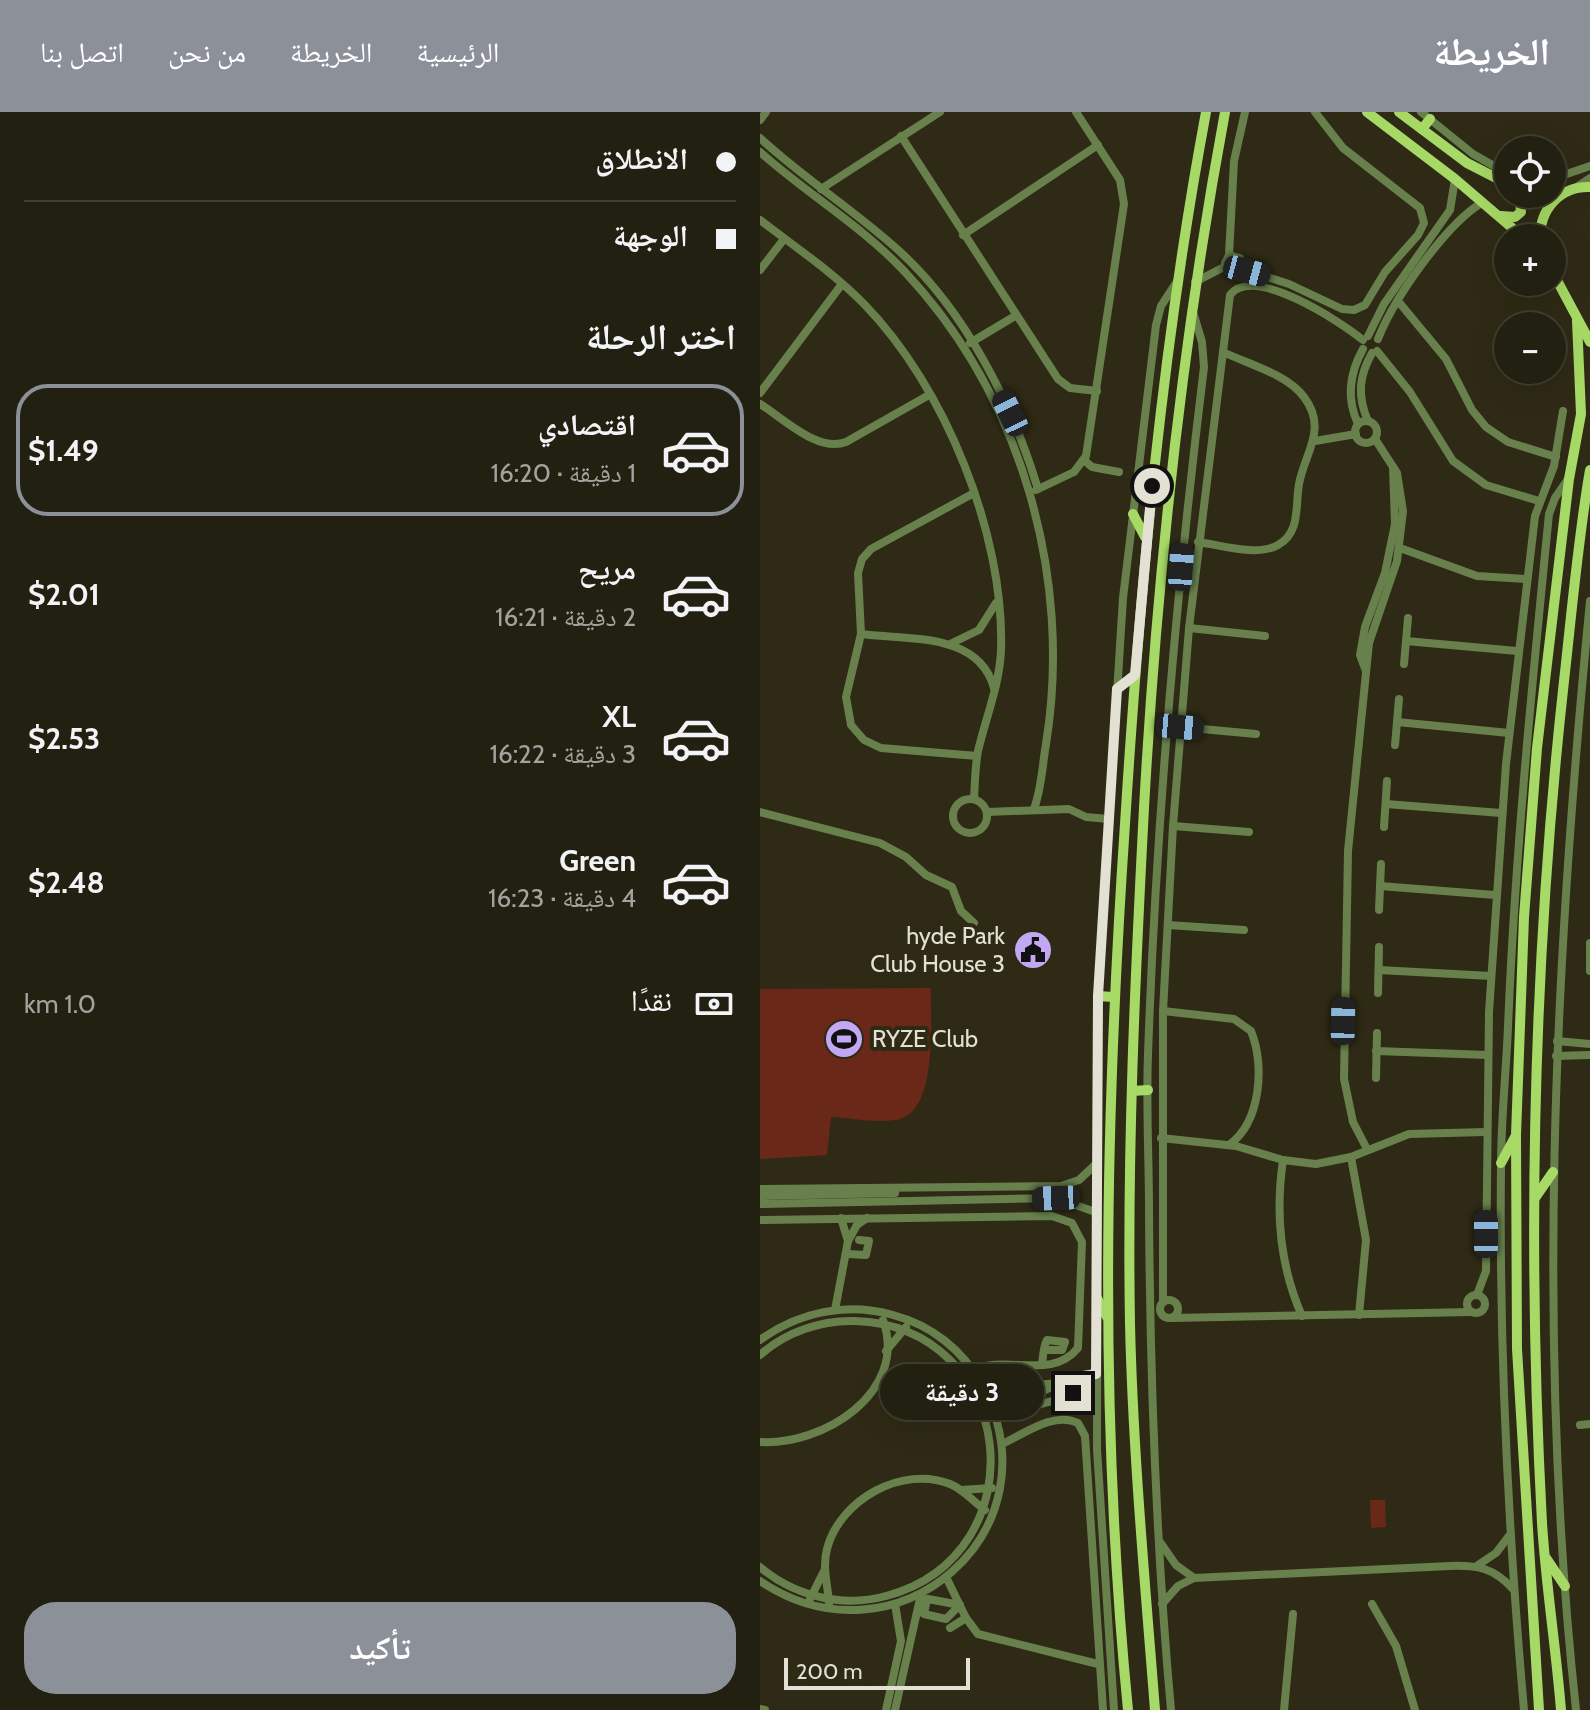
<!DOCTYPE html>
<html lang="ar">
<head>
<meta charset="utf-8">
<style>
	body { margin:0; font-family:Cabin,"Noto Naskh Arabic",sans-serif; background:#2e2d1e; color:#f1f3f6; direction:rtl; height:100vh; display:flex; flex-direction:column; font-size:30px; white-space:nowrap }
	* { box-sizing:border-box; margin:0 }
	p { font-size:26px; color:#a2a39f }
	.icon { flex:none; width:44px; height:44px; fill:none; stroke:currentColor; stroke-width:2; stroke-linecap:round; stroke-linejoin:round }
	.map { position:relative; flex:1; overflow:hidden; direction:ltr }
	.side { display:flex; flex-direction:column; background:#222010; width:760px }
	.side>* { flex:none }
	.hud { display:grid; align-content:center; height:176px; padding:0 24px; background:#222010 }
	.fabs { position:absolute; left:734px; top:24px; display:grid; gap:16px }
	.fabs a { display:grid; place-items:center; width:72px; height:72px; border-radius:50%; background:#222010; box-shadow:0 8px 32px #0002,0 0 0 2px #3f3e30; font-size:40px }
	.scale { position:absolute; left:24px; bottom:20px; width:186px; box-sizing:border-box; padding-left:8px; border:4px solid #e3e0d4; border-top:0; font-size:22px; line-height:28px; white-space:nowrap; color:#e3e0d4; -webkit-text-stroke:6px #2e2a15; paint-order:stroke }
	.end { position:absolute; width:36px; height:36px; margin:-18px; border:10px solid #e3e0d4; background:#111; box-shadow:0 0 0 4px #111 }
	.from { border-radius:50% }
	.bubble { position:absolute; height:56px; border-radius:28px; background:#222010; box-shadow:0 8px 32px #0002,0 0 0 2px #3f3e30; font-size:26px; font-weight:700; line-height:56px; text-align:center; direction:rtl }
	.car { position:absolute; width:24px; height:48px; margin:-24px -12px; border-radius:10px; box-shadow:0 0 6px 2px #0007; background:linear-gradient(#222 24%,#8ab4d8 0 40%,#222 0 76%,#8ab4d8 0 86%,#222 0) }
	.hud b { display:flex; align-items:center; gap:28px; height:76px; font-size:30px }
	.hud b+b { border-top:2px solid #3f3e30 }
	.hud i { width:20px; height:20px; background:#f1f3f6 }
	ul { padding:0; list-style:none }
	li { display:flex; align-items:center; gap:24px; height:132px; margin:0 16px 12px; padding:0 8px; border:4px solid transparent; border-radius:32px }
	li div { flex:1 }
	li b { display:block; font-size:30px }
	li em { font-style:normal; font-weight:700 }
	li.current { border-color:#8c9099 }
	li>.icon { width:72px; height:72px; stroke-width:1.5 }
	h2 { padding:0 24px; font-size:36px; line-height:96px }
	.pay { display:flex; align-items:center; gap:20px; height:88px; padding:0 24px; font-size:30px }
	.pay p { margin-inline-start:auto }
	.action { display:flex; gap:16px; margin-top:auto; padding:16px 24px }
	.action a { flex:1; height:92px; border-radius:32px; background:#8c9099; color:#fff; font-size:32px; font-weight:700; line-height:92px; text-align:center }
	header { display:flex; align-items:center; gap:48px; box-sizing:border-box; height:112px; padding:0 40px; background:#8c9099; color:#fff }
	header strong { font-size:38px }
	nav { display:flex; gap:44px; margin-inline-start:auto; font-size:28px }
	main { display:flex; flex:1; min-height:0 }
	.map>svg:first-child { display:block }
	.green { fill:#6a2818 }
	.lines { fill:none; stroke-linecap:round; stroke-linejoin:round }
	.minor { stroke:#68814c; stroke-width:8 }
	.major { stroke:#a6d965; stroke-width:10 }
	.route { stroke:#e3e0d4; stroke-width:10 }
	.labels { text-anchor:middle; stroke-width:8; stroke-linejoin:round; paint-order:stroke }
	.poi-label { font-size:24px; fill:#e3e0d4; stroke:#2e2a15; text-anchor:end }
</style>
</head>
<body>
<header>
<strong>الخريطة</strong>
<nav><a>الرئيسية</a><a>الخريطة</a><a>من نحن</a><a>اتصل بنا</a></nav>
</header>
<main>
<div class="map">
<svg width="830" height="1598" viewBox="0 0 830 1598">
	<rect width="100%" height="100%" fill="#2e2a15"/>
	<g class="green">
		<path d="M171,876C170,908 178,997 140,1007C120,1012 92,1006 71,1005L67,1043L0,1047V877Z"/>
		<polygon points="610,1388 625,1388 626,1415 611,1416"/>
	</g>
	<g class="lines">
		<g class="minor">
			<polyline points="661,0 713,42 748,62"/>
			<polyline points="0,8 6,0"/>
			<polyline points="141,24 298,267 310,276 337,279"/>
			<path d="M0,26C43,66 94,98 137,137C205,198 252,291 278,377"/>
			<path d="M0,40C47,82 102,114 145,160C261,284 313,465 286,632C282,655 282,675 274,697"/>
			<polyline points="792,67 830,54"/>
			<polyline points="815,76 830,66"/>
			<polyline points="61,77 180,0"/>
			<path d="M0,108C35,135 73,160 104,192C185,275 245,423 241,539C239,575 226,605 218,639C215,655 215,671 214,687"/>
			<polyline points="203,123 338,33"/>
			<polyline points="469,143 480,146 481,153 476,158 469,157 465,151 469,143 474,49 485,0"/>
			<polyline points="479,156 529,172 582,197 594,198 605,193 625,160 658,123 664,111 660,96 583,36 555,0"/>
			<polyline points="0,158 24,127"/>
			<polyline points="435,170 466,154"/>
			<polyline points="638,189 686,247 712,298 726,315 748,330 796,345"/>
			<polyline points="608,224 624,192 690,98 695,67"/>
			<path d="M618,227C634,186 686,112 723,90"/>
			<polyline points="210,231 255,204"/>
			<polyline points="617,239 650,280 693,349 726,373 779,389"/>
			<polyline points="0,281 82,172"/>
			<path d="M0,292C23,306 58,341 86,330L169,283"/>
			<circle cx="606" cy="320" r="11"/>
			<path d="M608,309C597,284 599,264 612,241"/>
			<path d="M598,312C586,286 589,262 603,237"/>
			<polyline points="555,329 596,322"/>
			<polyline points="324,348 332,355 359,360"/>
			<polyline points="276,378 314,360 326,344 364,92 360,68 316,0"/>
			<polyline points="214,381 111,437 102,447 98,461 101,522 86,585 91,613 104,628 121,636 217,644"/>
			<path d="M438,430C461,433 497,445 518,433C541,420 535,394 539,372C545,340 568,317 544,285C527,262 488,252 463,240"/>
			<polyline points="640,436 717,464 766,467"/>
			<polyline points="429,516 505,524"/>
			<path d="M101,522C148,528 219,520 234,576"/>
			<polyline points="646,529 757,539"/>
			<polyline points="192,531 219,518 236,491"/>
			<polyline points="644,552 648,506"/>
			<polyline points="606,559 600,543 605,515 625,461 635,412 633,355"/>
			<polyline points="637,610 749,621"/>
			<polyline points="420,615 496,622"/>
			<polyline points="635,633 639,587"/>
			<circle cx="210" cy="704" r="17"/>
			<polyline points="626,692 741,701"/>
			<polyline points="0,700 120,731 146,745 166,763 192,775 201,799 214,811"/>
			<polyline points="227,700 309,697 326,705 349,707"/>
			<polyline points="413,714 489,720"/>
			<polyline points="624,715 627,669"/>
			<polyline points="620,774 735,783"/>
			<polyline points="619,798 621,752"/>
			<polyline points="408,813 484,818"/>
			<polyline points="830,831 830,859"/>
			<polyline points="619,858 731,864"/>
			<polyline points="618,881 619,835"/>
			<path d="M403,899L474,907L491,919C505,953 501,1010 469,1033"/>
			<polyline points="797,929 830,932"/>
			<polyline points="616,939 728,943"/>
			<polyline points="796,944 830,943"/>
			<polyline points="616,966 617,921"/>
			<polyline points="401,1026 476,1034 523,1048 556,1052 591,1045 649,1022 726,1020"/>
			<polyline points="607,1037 593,1010 584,967 588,739 609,531 637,449 643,399 637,361 615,327"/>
			<polyline points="591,1045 606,1128 599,1203"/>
			<path d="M523,1048C515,1103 520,1154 542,1204"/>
			<polyline points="0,1077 301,1074 319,1068 337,1051"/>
			<polyline points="0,1084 135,1081"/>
			<polyline points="0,1092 296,1086 338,1101"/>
			<path d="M0,1108L292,1104L312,1111L322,1130L318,1236C291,1269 247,1242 213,1258"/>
			<polyline points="88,1129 97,1113 107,1106"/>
			<polyline points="87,1142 106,1143 109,1129 99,1128"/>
			<circle cx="716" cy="1192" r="9"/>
			<polyline points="717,1183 726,1159 729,900 746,652 775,404 794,354 803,299"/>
			<circle cx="409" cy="1197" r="9"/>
			<path d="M403,1190V899L413,714L429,516L470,183C493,152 581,210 603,228"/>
			<polyline points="75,1198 88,1129 81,1106"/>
			<polyline points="412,1206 711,1200"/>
			<path d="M0,1228C39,1200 86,1190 133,1203C171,1213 203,1238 221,1272C302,1418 136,1561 0,1469"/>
			<polyline points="126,1239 146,1215"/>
			<path d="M0,1243C26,1220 61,1208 95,1209C257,1214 282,1442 126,1484C82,1496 34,1484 0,1455"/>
			<path d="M282,1253C283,1245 283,1235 287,1228L305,1230L302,1238H284"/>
			<polyline points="249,1288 276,1273 299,1271"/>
			<polyline points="232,1292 273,1284 310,1266 336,1262"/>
			<polyline points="237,1304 336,1277"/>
			<polyline points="820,1313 830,1312"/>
			<path d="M0,1330C62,1334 149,1281 123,1208"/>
			<path d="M242,1332C264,1322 294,1299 318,1311L325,1324L343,1598"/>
			<polyline points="201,1378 232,1376"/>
			<polyline points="400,1430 416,1453 434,1466"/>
			<polyline points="718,1453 736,1441 749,1424"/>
			<polyline points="186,1465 206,1506 218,1522 338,1552"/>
			<polyline points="50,1487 64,1459"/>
			<polygon points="167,1487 168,1487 200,1493 186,1507 164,1502"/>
			<path d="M69,1492C68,1473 62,1456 67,1437C80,1387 143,1353 190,1372C203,1377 214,1390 225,1398"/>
			<path d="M402,1492L418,1474L434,1466L690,1454C718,1453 734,1456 753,1477"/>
			<polyline points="612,1492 636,1534 655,1598"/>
			<polyline points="190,1516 206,1506"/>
			<polyline points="0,1597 5,1598"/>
			<polyline points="126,1598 141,1529 135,1492"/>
			<polyline points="135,1598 161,1482"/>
			<polyline points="354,1598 337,1337 338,884 363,486 396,213 401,194 418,168"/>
			<path d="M411,1598C396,1432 390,1265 389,1098C389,1046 386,994 388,943C396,713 416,483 444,255L442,230L433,200"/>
			<polyline points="524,1598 533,1502"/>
			<path d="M764,1598C748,1417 739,1236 741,1054C741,1008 746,961 748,915C755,743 772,573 789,402L795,386L808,367"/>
			<path d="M816,1598C776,1229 794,857 830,489"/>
		</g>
		<g class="major">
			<polyline points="607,0 695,67 764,126"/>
			<polyline points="639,0 707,51 748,72"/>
			<polyline points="662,17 670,7"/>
			<polyline points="741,104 755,105 761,100 760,88 750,82"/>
			<path d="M780,126C780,97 800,74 830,75"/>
			<polyline points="792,159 830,230"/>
			<polyline points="373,402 385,425"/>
			<polyline points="357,577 375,563"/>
			<polyline points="338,884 353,885"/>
			<polyline points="372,979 388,978"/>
			<polyline points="741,1051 755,1025"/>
			<polyline points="775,1086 793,1060"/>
			<polyline points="337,1186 347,1205"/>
			<polyline points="786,1446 805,1474"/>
			<path d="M368,1598C339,1304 345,1007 365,712C380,473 402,236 446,0"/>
			<path d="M395,1598C385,1470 373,1341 370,1212C367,1040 375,868 384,696C397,462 422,231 465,0"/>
			<polyline points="779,1598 757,1237 756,1023 764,805 777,636 809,367 821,302 817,209"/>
			<path d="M801,1598C796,1536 786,1474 782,1411C767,1130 773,848 804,569C812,498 818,427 830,358"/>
		</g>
	</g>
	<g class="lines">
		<polyline class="route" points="313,1281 310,1266 336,1262 338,884 357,577 375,563 392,374"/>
	</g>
	<defs>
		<symbol id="civic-disc" viewBox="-11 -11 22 22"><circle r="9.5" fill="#c2a8f3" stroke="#2e2a15"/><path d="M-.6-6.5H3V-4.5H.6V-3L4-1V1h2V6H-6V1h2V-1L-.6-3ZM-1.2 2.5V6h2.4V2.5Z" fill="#111"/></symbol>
		<symbol id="stadium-disc" viewBox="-11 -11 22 22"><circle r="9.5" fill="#c2a8f3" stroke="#2e2a15"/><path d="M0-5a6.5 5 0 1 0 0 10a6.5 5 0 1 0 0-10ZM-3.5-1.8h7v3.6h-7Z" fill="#111"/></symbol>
	</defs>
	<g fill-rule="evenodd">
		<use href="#civic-disc" x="251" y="816" width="44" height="44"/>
		<use href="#stadium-disc" x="62" y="905" width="44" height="44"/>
	</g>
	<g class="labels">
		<g class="poi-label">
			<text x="245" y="832">hyde Park<tspan x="245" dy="28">Club House 3</tspan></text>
			<text x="112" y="935" text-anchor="start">RYZE Club</text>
		</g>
	</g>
</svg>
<div class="fabs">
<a><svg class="icon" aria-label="locate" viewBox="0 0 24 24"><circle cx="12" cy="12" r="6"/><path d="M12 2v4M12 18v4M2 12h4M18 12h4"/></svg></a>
<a>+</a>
<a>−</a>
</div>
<div class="scale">200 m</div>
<i class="end from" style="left:392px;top:374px"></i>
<i class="end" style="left:313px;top:1281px"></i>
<div class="bubble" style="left:120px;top:1252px;width:164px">3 دقيقة</div>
<i class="car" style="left:487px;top:159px;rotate:105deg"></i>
<i class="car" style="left:250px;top:301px;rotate:334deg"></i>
<i class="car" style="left:421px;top:455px;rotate:4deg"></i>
<i class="car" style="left:420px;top:615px;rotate:95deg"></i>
<i class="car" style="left:583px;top:909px;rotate:1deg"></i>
<i class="car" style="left:296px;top:1086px;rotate:268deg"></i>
<i class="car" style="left:726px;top:1122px;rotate:0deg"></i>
</div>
<section class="side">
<div class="hud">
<b><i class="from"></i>الانطلاق</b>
<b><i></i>الوجهة</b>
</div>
<h2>اختر الرحلة</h2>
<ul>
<li class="current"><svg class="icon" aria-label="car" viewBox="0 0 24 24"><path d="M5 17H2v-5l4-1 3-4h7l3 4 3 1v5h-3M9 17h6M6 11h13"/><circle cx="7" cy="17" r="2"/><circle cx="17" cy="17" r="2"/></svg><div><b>اقتصادي</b><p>1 دقيقة · 16:20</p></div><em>$1.49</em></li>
<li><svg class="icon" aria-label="car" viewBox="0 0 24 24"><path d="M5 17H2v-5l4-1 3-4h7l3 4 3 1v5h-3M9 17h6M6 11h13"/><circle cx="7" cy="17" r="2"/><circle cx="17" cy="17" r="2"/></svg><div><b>مريح</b><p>2 دقيقة · 16:21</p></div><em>$2.01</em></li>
<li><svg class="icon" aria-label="car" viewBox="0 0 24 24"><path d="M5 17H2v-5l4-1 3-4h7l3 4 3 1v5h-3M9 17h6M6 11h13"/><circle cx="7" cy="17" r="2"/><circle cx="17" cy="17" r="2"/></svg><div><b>XL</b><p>3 دقيقة · 16:22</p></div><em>$2.53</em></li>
<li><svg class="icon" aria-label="car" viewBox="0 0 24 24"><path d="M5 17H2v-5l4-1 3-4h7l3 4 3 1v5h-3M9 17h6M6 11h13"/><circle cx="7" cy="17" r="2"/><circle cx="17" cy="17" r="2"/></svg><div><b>Green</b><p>4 دقيقة · 16:23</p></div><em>$2.48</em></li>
</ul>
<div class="pay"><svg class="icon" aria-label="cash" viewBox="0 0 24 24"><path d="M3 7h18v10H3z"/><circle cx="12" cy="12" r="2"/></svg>نقدًا<p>1.0 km</p></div>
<div class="action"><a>تأكيد</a></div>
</section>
</main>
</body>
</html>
